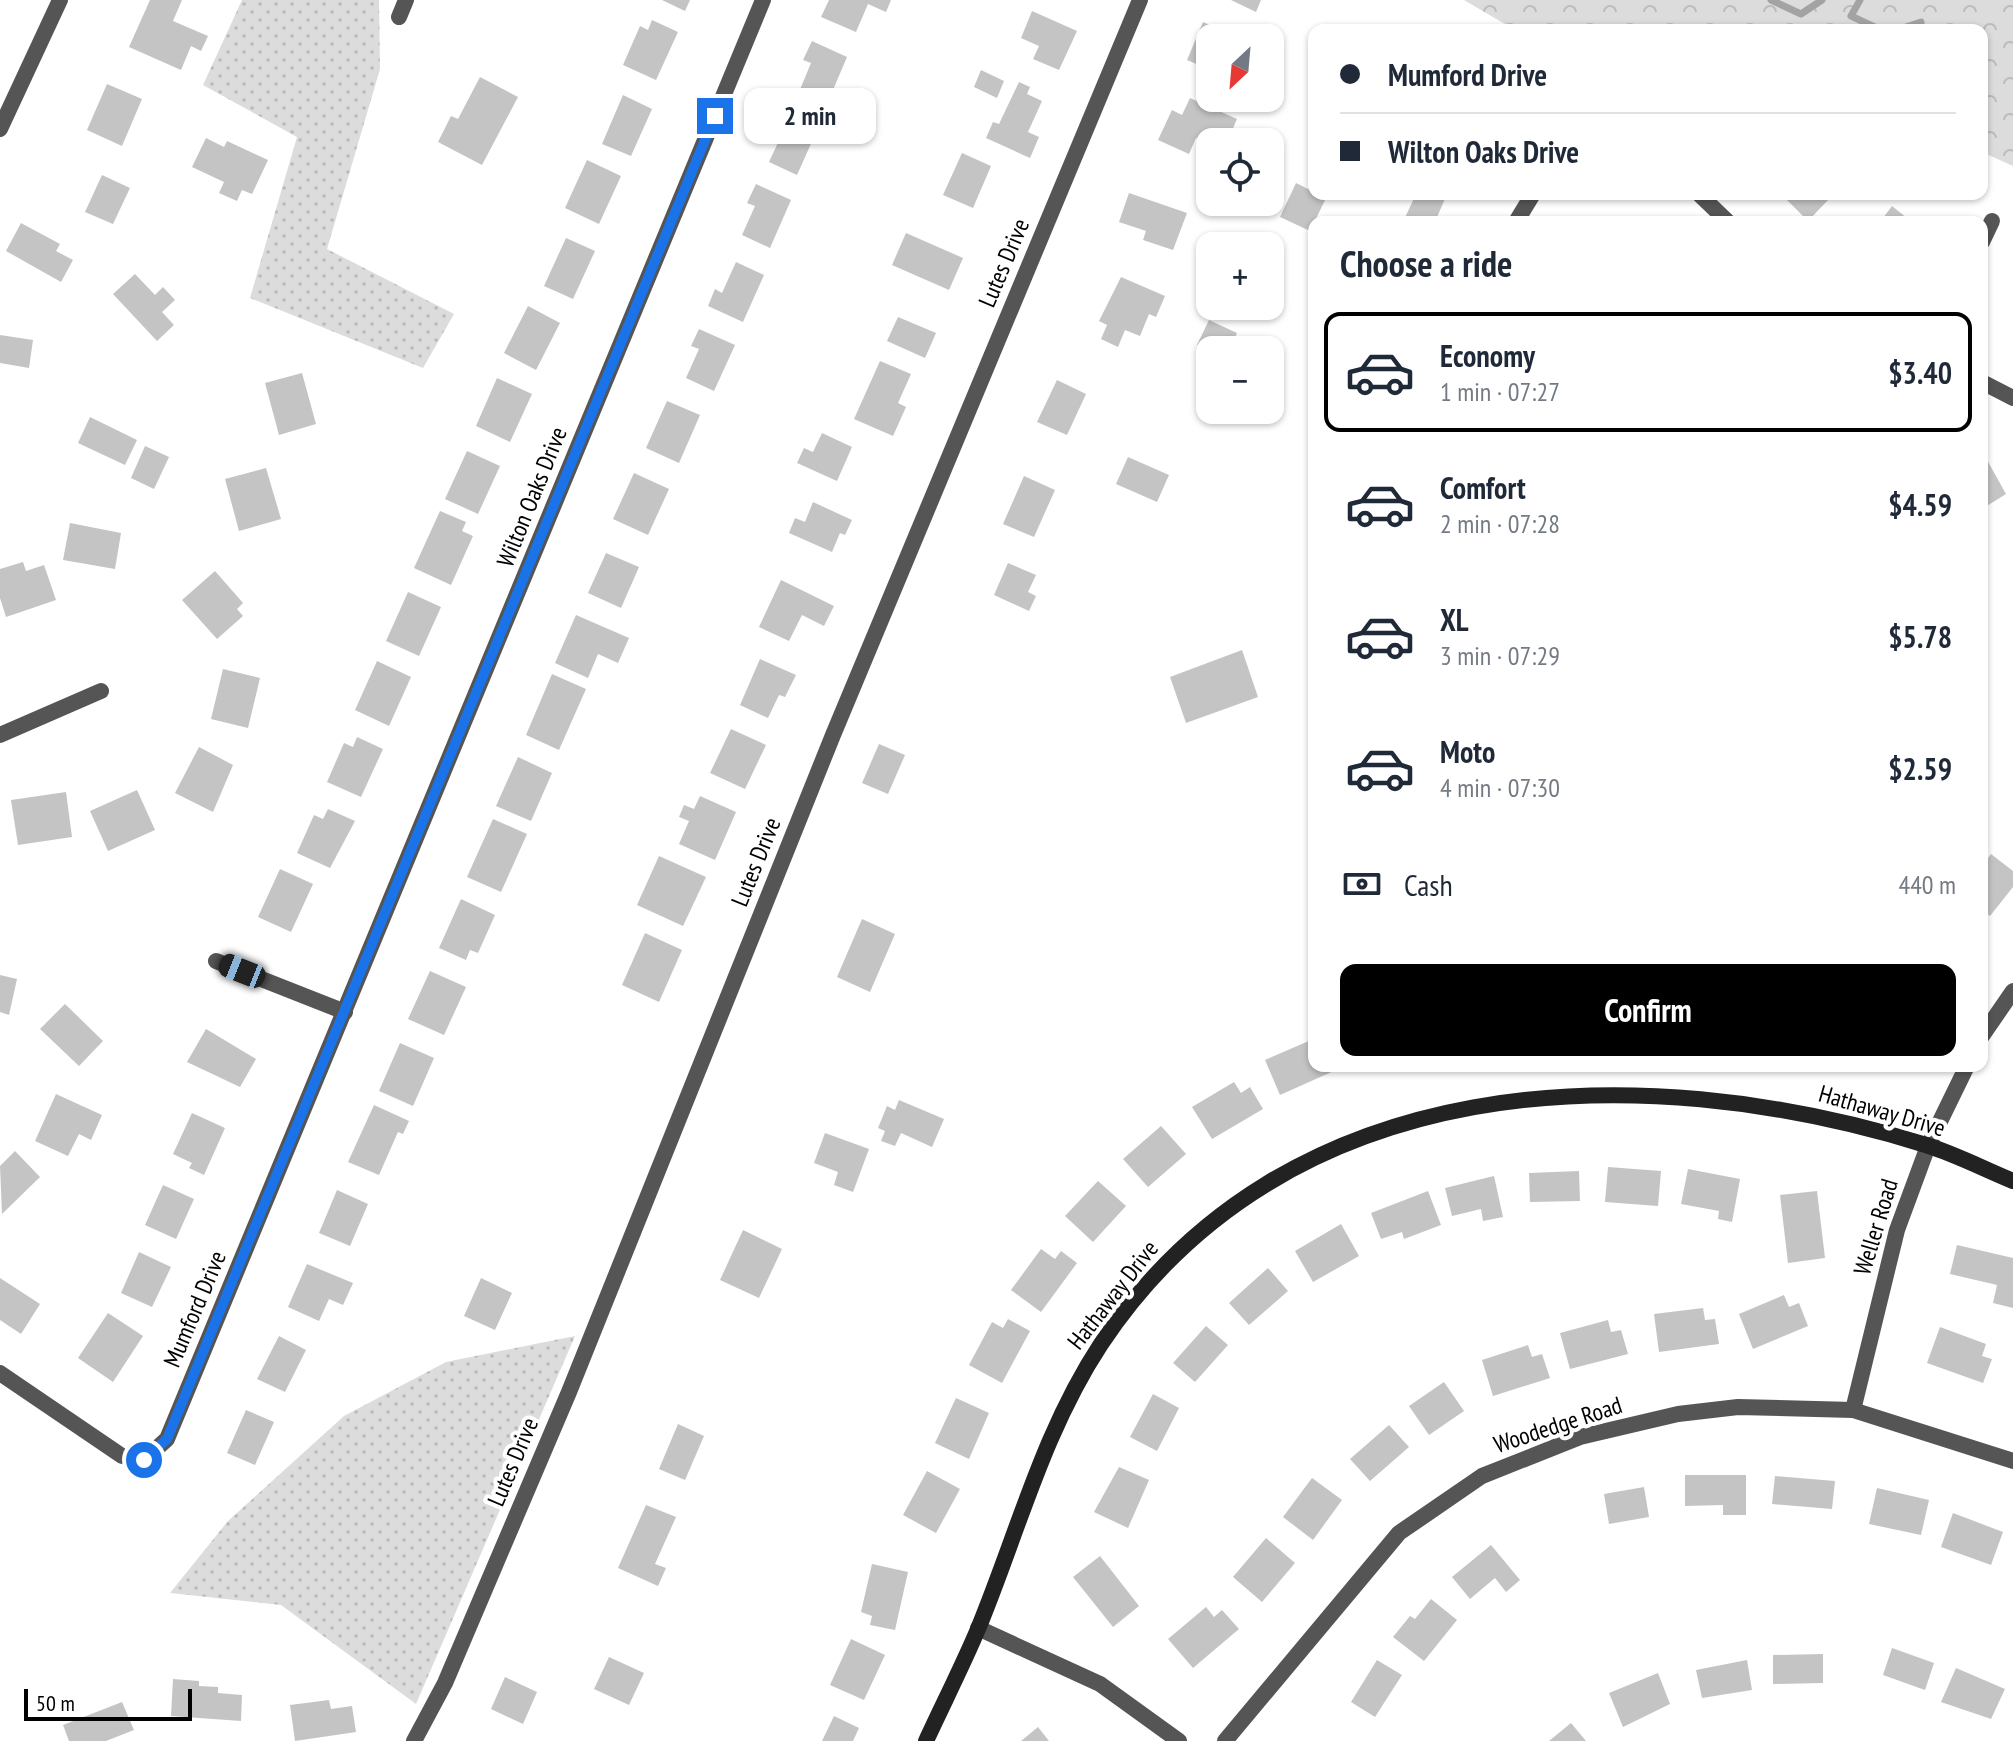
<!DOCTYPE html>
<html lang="en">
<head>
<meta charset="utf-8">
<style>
	body { margin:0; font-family:"PT Sans Narrow",sans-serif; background:#f6f6f7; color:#1f2937; height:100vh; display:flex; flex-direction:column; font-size:30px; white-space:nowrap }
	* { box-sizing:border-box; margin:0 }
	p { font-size:26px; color:#747a83 }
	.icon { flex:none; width:44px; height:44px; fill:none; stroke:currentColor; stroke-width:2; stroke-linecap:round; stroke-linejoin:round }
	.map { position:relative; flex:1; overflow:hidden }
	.panel { position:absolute; left:1308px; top:216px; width:680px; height:856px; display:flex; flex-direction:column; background:#fff; border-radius:16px; box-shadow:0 2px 6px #0004 }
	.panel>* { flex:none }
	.hud { position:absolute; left:1308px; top:24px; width:680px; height:176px; border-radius:16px; box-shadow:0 2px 6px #0004; display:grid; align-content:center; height:176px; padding:0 32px; background:#fff }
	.needle { width:52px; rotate:206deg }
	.tools { position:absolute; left:1196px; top:24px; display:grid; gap:16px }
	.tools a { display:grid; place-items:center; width:88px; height:88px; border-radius:16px; background:#fff; box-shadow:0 2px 6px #0004; font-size:40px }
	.scale { position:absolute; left:24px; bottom:20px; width:168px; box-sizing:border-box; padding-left:8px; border:4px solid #000; border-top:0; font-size:22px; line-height:28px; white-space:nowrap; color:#000; -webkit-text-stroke:6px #fff; paint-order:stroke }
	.end { position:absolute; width:36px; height:36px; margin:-18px; border:10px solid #1a73e8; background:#fff; box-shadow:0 0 0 4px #fff }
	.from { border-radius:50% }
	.bubble { position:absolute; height:56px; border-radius:16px; background:#fff; box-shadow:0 2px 6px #0004; font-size:26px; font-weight:800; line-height:56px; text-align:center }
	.car { position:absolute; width:24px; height:48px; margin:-24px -12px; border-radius:10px; box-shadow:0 0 6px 2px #0007; background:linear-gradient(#222 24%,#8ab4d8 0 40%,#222 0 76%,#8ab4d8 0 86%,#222 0) }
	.hud b { display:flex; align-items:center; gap:28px; height:76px; font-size:30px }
	.hud b+b { border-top:2px solid #e0e1e3 }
	.hud i { width:20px; height:20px; background:#1f2937 }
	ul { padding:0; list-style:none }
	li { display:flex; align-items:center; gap:24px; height:120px; margin:0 16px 12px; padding:0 16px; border:4px solid transparent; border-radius:16px }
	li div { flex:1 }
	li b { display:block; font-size:30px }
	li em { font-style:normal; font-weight:800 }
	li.on { border-color:#000 }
	li>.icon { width:72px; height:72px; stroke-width:1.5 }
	h2 { padding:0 32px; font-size:36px; line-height:96px }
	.pay { display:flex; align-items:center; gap:20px; height:88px; padding:0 32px; font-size:30px }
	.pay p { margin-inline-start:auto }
	.primary-button { display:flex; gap:16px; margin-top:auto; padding:16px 32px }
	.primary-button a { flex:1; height:92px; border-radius:16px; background:#000; color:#fff; font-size:32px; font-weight:800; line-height:92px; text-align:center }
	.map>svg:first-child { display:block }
	.grass { fill:url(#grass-dots) }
	.forest { fill:url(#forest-crowns) }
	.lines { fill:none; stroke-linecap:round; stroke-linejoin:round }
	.stream { stroke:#a3a3a3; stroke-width:7 }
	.building { fill:#c4c4c4 }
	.street { stroke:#555; stroke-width:16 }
	.secondary { stroke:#222; stroke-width:16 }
	.route { stroke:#1a73e8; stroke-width:10 }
	.labels { text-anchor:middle; stroke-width:8; stroke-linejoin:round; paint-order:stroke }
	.street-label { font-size:24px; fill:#000; stroke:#fff }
</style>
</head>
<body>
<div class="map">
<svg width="2013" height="1741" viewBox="0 0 2013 1741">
	<defs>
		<pattern id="grass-dots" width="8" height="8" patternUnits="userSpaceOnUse" patternTransform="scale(2)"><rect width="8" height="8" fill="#dcdcdc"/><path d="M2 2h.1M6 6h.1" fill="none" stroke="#bbb" stroke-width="1.8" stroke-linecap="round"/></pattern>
		<pattern id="forest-crowns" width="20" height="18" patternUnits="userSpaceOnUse" patternTransform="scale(2)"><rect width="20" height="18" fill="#dcdcdc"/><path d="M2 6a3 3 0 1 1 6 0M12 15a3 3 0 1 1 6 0" fill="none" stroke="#bbb"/></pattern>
	</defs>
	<rect width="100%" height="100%" fill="#fff"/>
	<g class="grass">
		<polygon points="242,0 379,0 380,69 327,249 454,314 423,368 250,298 297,137 203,85"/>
		<polygon points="575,1336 416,1704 281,1605 170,1593 228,1521 344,1416 446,1362"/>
	</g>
	<polygon class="forest" points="1464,0 2013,0 2013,166 1982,152 1982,30 1515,30"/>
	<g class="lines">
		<g class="stream">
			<polyline points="1771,0 1801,14 1822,0"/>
			<polyline points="1860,0 1851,16 1881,30"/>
			<polyline points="1897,30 1921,22"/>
		</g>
	</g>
	<g class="building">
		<polygon points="150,0 182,0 173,21 208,36 201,51 191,46 181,70 129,47"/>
		<polygon points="662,0 690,0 685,11"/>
		<polygon points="829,0 891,0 886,12 868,4 856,32 821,17"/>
		<polygon points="1231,0 1261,0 1256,12"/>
		<polygon points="1032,11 1077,31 1059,70 1033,59 1039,46 1021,38"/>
		<polygon points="652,20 678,32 656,80 623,65 640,26 648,30"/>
		<polygon points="1203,22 1240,38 1210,38 1210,70 1187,60"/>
		<polygon points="812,41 847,57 827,104 799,92 811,63 803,60"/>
		<polygon points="981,70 1004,81 997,98 974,87"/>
		<polygon points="480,77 518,97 482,165 438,142 451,116 458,119"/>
		<polygon points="1019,82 1030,87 1027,94 1042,101 1028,132 1039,137 1030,158 986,138 993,122 999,124"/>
		<polygon points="107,84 142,99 122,146 87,130"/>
		<polygon points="623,95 652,109 631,156 602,144"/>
		<polygon points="1190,98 1237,119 1227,142 1210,145 1196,138 1189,154 1158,140 1172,110 1182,115"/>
		<polygon points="782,112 818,128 797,175 769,162 782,134 774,130"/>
		<polygon points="206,138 224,147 227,141 268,160 252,194 242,190 237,201 219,193 224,182 192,167"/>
		<polygon points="962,153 991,166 973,208 943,195"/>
		<polygon points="587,160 621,176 599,224 565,208"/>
		<polygon points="102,175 130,188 113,224 85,212"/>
		<polygon points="1296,183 1326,198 1310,231 1280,217"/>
		<polygon points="756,184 791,200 770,248 742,235 755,206 747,203"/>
		<polygon points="1129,193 1187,213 1173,250 1143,240 1146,231 1119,222"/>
		<polygon points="1416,194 1447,194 1435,222 1403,222"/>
		<polygon points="1781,194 1822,194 1828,200 1808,221"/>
		<polygon points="1892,206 1912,222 1880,222"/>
		<polygon points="21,223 60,244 56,251 73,260 61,282 6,251"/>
		<polygon points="906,233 963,258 949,290 892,265"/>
		<polygon points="566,238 595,251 573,299 544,286"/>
		<polygon points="736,262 764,275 743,322 708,306 715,289 722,293"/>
		<polygon points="135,274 155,295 163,287 175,300 162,312 174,325 157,341 113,294"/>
		<polygon points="1121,277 1165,296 1156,317 1149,314 1140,336 1125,330 1118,347 1101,339 1107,325 1099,321"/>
		<polygon points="528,306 560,323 536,370 504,353"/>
		<polygon points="898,317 936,333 925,358 887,341"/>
		<polygon points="1209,320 1237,333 1230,350 1210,351 1197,345"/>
		<polygon points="699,329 735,345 714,391 686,378 699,349 691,346"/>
		<polygon points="0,335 33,340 29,368 0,363"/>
		<polygon points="880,361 911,374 898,403 906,407 893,436 854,419"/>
		<polygon points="302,373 316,424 279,435 265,383"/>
		<polygon points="497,378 532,394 510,442 476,426"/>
		<polygon points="1057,380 1086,394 1067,435 1037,422"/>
		<polygon points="667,401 700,415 679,463 646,448"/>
		<polygon points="90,417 137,440 125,465 78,443"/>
		<polygon points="822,433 852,447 837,481 797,463 804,448 813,452"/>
		<polygon points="145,446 169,457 154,489 131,478"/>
		<polygon points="467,451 500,466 478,514 445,499"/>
		<polygon points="1128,457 1169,475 1157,502 1116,484"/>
		<polygon points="1987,460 2006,494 1982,509 1982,463"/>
		<polygon points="266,468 281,519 239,531 225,479"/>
		<polygon points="634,473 669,489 648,535 613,519"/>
		<polygon points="1024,476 1055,490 1034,537 1003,524"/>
		<polygon points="813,502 852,520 845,535 840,533 832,552 789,533 795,518 805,522"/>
		<polygon points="440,511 466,522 462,531 473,536 451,585 414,568"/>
		<polygon points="70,523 121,533 115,569 63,560"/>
		<polygon points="606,553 639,567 621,608 588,593"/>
		<polygon points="23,562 26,571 44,565 56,600 6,617 0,598 0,569"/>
		<polygon points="1008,563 1036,575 1028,592 1036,596 1029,611 994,595"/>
		<polygon points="215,571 243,603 237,609 243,616 217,639 182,600"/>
		<polygon points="781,580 834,606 824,626 802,615 789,641 759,627"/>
		<polygon points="408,592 441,607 419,656 386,641"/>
		<polygon points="576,615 629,638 618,663 598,654 588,678 555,663"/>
		<polygon points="1242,650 1258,697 1186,723 1170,677"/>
		<polygon points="760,659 796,675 785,697 779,695 768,718 740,705"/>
		<polygon points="377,661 411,677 389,726 355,710"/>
		<polygon points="223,669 260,678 248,728 211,719"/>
		<polygon points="552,674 586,689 559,750 526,735"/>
		<polygon points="731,729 766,745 745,789 710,773"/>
		<polygon points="357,737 383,749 361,797 327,782 344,743 353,747"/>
		<polygon points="879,744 905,755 888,794 862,783"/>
		<polygon points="199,747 233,765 213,812 175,793"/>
		<polygon points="518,757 552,773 531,821 496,806"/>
		<polygon points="137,790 155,830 108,851 90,811"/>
		<polygon points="66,792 72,837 18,845 11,800"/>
		<polygon points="700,796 736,812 715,860 679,844 689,821 679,817 684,805 694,809"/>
		<polygon points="328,809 355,821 330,868 297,853 314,815 323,819"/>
		<polygon points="493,819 527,834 501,892 467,877"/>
		<polygon points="1991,854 2013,871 2013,887 1990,916 1982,910 1982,866"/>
		<polygon points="659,856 706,877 683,926 637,905"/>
		<polygon points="280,869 313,884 291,932 258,917"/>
		<polygon points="461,899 495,915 478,953 470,950 466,960 439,948"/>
		<polygon points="862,919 895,934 870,992 837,977"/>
		<polygon points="645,933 682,950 659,1002 622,985"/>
		<polygon points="430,971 466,987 444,1035 408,1019"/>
		<polygon points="0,975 17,979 9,1015 0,1012"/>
		<polygon points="65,1004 103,1041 79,1066 40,1029"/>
		<polygon points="206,1029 256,1059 240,1087 187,1062"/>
		<polygon points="1311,1040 1314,1066 1335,1066 1336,1070 1280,1095 1265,1060"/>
		<polygon points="400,1043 434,1058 413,1106 379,1091"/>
		<polygon points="1234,1082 1241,1093 1250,1087 1263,1109 1212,1139 1192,1107"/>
		<polygon points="56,1094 102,1115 91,1140 79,1134 68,1156 35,1141"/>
		<polygon points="899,1100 944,1119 932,1147 901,1133 895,1146 881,1141 885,1131 878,1128 887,1106 895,1110"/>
		<polygon points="374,1105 409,1121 403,1134 398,1132 379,1175 348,1162"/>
		<polygon points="192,1113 225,1128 204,1175 189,1168 192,1163 173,1154"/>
		<polygon points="1161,1126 1186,1154 1148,1187 1123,1159"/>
		<polygon points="825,1133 869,1149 853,1192 834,1185 838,1172 814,1163"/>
		<polygon points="15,1151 40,1177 2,1214 0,1166"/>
		<polygon points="1608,1167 1661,1171 1658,1206 1605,1202"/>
		<polygon points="1688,1169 1740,1179 1732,1222 1718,1219 1719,1211 1681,1204"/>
		<polygon points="1579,1171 1580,1201 1530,1202 1529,1173"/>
		<polygon points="1494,1176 1503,1217 1483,1221 1481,1209 1452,1216 1445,1188"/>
		<polygon points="1098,1181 1126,1206 1093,1242 1065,1216"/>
		<polygon points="163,1185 194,1199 176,1239 145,1225"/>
		<polygon points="337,1190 368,1204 350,1246 319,1233"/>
		<polygon points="1428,1191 1441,1225 1404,1239 1402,1232 1381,1239 1371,1213"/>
		<polygon points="1817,1191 1825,1258 1788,1263 1780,1195"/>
		<polygon points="1341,1224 1359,1256 1313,1282 1295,1251"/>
		<polygon points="743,1230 782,1249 759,1298 720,1280"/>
		<polygon points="1957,1245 2013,1258 2013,1308 1993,1303 1997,1285 1950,1274"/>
		<polygon points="1041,1249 1055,1259 1061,1251 1077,1263 1041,1312 1011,1290"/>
		<polygon points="139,1252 171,1267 152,1307 121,1293"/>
		<polygon points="307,1264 353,1283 343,1305 329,1299 319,1321 288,1307"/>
		<polygon points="1268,1268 1288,1291 1249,1325 1229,1303"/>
		<polygon points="0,1278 40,1304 21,1334 0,1320"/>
		<polygon points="481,1278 512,1293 495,1330 464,1316"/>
		<polygon points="1784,1295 1789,1307 1799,1303 1808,1326 1753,1349 1739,1314"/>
		<polygon points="1703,1308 1705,1320 1715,1319 1719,1344 1659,1352 1654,1314"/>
		<polygon points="108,1313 143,1336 113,1382 78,1358"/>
		<polygon points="1008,1319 1030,1331 1002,1383 969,1365 992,1322 1003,1328"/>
		<polygon points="1608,1320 1611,1332 1621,1330 1628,1354 1570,1369 1560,1333"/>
		<polygon points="1206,1326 1228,1345 1195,1382 1173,1363"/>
		<polygon points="1940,1327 1986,1344 1982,1356 1992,1359 1983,1383 1927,1363"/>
		<polygon points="279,1336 306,1350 285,1392 257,1379"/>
		<polygon points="1528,1345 1532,1357 1542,1354 1550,1378 1493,1396 1482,1360"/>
		<polygon points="1444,1382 1464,1411 1429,1435 1409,1406"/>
		<polygon points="1153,1394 1179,1408 1157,1451 1130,1437"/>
		<polygon points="956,1398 989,1413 969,1459 935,1443"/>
		<polygon points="246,1410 274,1422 255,1465 227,1453"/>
		<polygon points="678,1424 704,1436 685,1480 659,1469"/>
		<polygon points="1389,1425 1409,1447 1370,1481 1350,1459"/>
		<polygon points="1119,1467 1149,1480 1128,1528 1094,1512"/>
		<polygon points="927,1471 960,1489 936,1533 903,1515"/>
		<polygon points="1685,1475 1746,1475 1746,1515 1723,1515 1723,1505 1685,1506"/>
		<polygon points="1775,1476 1835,1481 1832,1509 1772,1504"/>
		<polygon points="1312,1478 1342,1500 1313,1540 1283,1517"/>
		<polygon points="1644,1487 1649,1517 1609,1524 1604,1494"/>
		<polygon points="1877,1488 1929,1500 1921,1535 1869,1524"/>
		<polygon points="646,1505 676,1517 655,1564 666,1568 658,1586 618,1568"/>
		<polygon points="1953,1513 2003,1532 1991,1565 1941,1547"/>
		<polygon points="1266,1538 1295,1563 1262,1602 1233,1577"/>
		<polygon points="1491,1545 1520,1580 1506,1592 1495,1578 1470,1599 1452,1577"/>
		<polygon points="1100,1556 1139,1606 1113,1627 1073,1577"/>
		<polygon points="872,1564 908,1572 895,1630 870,1625 872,1616 861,1612"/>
		<polygon points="1431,1599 1457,1620 1424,1661 1393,1637 1410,1616 1415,1619"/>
		<polygon points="1206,1607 1214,1617 1222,1610 1239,1629 1193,1668 1168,1639"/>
		<polygon points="851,1639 885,1655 864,1700 830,1685"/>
		<polygon points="1892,1648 1934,1663 1925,1690 1883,1675"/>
		<polygon points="1823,1654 1823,1683 1773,1684 1773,1655"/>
		<polygon points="609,1657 644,1673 629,1705 594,1689"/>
		<polygon points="1377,1660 1402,1675 1375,1717 1351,1702"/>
		<polygon points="1747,1660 1752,1690 1702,1698 1696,1670"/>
		<polygon points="1956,1668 2005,1689 1991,1719 1941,1702"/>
		<polygon points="1658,1673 1670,1704 1623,1727 1609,1693"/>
		<polygon points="505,1677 537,1692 523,1724 491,1709"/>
		<polygon points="173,1679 199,1681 199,1686 218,1687 218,1693 242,1695 241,1721 171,1716"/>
		<polygon points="329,1700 331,1709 352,1706 356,1732 295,1741 290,1705"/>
		<polygon points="122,1702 134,1730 106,1741 69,1741 63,1725"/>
		<polygon points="834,1716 859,1728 853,1741 822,1741"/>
		<polygon points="1571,1723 1586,1741 1549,1741"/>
		<polygon points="1038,1727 1049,1741 1021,1741"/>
	</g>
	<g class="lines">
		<g class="street">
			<polyline points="399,17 406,0"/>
			<polyline points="0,129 60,0"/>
			<polyline points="1699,194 1728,222"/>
			<polyline points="1516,222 1533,194"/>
			<polyline points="1982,242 1992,221"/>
			<polyline points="1982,382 2013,398"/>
			<polyline points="0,735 101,691"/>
			<polyline points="216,961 345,1012"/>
			<polyline points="1982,1036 2013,991"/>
			<polyline points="0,1373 122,1456 144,1460 167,1439 763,0"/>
			<polyline points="1853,1410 1897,1230 1928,1146 1967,1066"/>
			<polyline points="978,1628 1100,1684 1179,1741"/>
			<polyline points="414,1741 445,1683 569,1392 833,735 1140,0"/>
			<polyline points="1225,1741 1399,1533 1482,1476 1580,1437 1678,1414 1738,1407 1853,1410 2013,1461"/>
		</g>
		<path class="secondary" d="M926,1741C943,1704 962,1667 978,1629C1018,1532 1043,1432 1101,1344C1285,1068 1636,1055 1926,1145C1955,1154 1984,1169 2013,1181"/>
	</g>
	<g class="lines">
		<polyline class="route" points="144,1460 167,1439 715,116"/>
	</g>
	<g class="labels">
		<g class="street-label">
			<text transform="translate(1004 263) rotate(-67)" y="8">Lutes Drive</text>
			<text transform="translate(532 497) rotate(-68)" y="8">Wilton Oaks Drive</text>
			<text transform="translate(756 862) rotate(-68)" y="8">Lutes Drive</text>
			<text transform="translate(1882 1111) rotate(16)" y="8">Hathaway Drive</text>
			<text transform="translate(1876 1227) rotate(-73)" y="8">Weller Road</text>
			<text transform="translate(1113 1295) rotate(-52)" y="8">Hathaway Drive</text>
			<text transform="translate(195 1309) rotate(-67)" y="8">Mumford Drive</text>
			<text transform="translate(1558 1425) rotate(-18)" y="8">Woodedge Road</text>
			<text transform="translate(513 1462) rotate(-67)" y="8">Lutes Drive</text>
		</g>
	</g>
</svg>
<div class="tools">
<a><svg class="needle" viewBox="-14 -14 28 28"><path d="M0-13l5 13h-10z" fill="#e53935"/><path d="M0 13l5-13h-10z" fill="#747a83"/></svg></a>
<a><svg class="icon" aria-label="locate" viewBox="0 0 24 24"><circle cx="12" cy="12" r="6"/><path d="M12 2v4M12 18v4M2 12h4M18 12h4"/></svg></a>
<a>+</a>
<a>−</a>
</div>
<div class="scale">50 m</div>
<i class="end from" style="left:144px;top:1460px"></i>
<i class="end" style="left:715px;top:116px"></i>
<div class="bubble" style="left:744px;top:88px;width:132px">2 min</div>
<i class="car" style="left:242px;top:971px;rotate:292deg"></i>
<div class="hud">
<b><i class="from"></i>Mumford Drive</b>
<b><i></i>Wilton Oaks Drive</b>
</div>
<section class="panel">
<h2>Choose a ride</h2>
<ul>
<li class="on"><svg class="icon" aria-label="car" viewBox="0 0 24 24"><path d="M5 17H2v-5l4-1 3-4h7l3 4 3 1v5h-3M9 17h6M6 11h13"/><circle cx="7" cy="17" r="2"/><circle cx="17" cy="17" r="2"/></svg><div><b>Economy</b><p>1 min · 07:27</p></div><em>$3.40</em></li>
<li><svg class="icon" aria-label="car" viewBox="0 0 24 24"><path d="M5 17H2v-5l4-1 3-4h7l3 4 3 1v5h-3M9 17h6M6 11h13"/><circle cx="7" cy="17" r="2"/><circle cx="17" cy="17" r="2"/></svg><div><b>Comfort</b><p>2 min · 07:28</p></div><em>$4.59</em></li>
<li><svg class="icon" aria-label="car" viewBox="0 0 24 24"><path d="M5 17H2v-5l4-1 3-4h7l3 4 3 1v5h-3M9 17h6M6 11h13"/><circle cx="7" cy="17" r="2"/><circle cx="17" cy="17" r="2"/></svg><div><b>XL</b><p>3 min · 07:29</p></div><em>$5.78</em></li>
<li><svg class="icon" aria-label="car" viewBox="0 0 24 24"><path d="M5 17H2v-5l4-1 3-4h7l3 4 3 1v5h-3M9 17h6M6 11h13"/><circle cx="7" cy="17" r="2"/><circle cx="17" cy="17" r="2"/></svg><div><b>Moto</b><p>4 min · 07:30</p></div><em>$2.59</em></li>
</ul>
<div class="pay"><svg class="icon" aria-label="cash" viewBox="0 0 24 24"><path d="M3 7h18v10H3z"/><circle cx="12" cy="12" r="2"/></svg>Cash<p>440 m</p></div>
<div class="primary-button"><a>Confirm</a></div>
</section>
</div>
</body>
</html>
